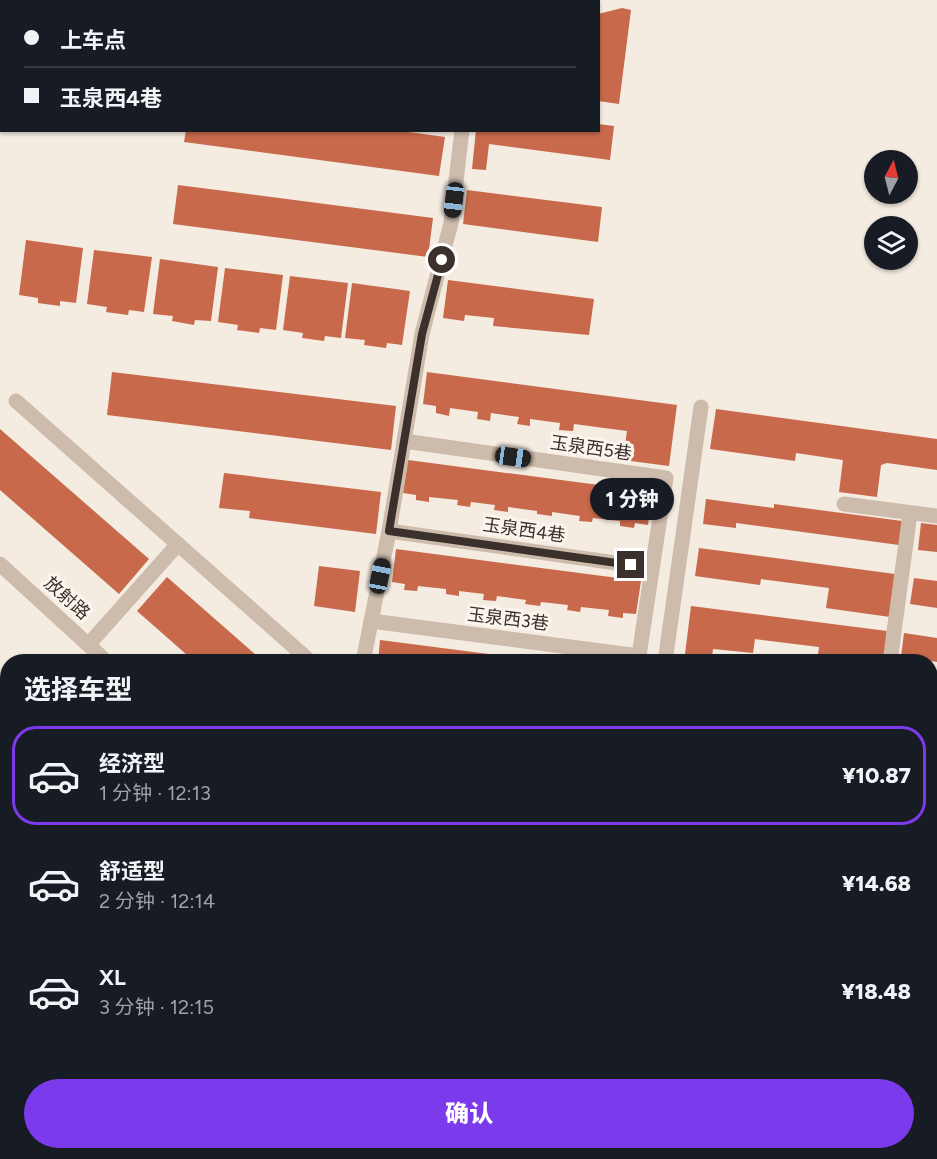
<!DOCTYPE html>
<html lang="zh">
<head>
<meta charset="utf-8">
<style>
	body { margin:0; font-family:Figtree,"Noto Sans SC",sans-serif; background:#20242c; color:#f1f3f6; height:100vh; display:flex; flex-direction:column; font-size:22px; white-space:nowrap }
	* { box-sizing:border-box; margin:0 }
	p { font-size:20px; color:#9ea1a6 }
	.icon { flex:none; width:33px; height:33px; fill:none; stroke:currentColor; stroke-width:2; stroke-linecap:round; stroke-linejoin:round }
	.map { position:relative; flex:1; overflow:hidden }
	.details { position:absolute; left:0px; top:654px; width:938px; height:506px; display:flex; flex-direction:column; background:#171b24; border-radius:24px 24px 0 0; box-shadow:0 2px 4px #0004 }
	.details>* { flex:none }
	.guide { position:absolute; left:0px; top:0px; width:600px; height:132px; box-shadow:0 2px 4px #0004; display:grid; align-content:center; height:132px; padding:0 24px; background:#171b24 }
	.needle { width:39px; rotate:7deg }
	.fabs { position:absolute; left:864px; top:150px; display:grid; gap:12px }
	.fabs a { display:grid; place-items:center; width:54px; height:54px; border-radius:50%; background:#171b24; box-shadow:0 2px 4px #0004; font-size:30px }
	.end { position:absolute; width:27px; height:27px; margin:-14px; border:8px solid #3b302b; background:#fff; box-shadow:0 0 0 3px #fff }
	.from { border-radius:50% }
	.bubble { position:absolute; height:42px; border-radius:21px; background:#171b24; box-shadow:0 2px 4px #0004; font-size:20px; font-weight:800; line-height:42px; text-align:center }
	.car { position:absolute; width:18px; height:36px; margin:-18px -9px; border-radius:8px; box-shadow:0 0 4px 2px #0007; background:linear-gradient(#222 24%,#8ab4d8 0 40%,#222 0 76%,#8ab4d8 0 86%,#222 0) }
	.guide b { display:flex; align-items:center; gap:21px; height:57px; font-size:22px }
	.guide b+b { border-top:2px solid #363941 }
	.guide i { width:15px; height:15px; background:#f1f3f6 }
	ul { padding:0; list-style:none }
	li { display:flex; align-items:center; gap:18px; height:99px; margin:0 12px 9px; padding:0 12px; border:3px solid transparent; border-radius:24px }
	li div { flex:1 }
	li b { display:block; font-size:22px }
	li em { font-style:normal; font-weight:800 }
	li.current { border-color:#7c3aed }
	li>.icon { width:54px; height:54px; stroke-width:1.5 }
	h2 { padding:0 24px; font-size:27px; line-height:72px }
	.action { display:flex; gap:12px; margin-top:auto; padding:12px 24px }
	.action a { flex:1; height:69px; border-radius:36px; background:#7c3aed; color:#fff; font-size:24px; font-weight:800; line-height:69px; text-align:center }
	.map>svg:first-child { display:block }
	.green { fill:#b8c4a0 }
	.building { fill:#c8694b }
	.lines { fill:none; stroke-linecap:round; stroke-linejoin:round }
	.path { stroke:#b9a596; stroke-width:4; stroke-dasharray:3 3; stroke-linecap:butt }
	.minor { stroke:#cdbbac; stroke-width:15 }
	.route { stroke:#3b302b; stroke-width:8 }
	.labels { text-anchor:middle; stroke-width:6; stroke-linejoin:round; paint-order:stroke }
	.street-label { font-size:18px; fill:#3b302b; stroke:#fbf5ee }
</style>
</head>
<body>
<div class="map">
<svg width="937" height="1159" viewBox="0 0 937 1159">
	<rect width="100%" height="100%" fill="#f4ebe1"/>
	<polygon class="green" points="418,1152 590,1152 599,1159 415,1159"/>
	<g class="building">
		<polygon points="622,8 631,10 619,104 598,101 598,14"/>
		<polygon points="598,124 614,126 610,160 489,144 486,170 472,169 476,130 598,130"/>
		<polygon points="186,130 394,130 445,137 439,176 184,142"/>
		<polygon points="178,185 433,218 428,257 173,224"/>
		<polygon points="467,190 602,207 598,242 463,224"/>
		<polygon points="26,240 83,248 76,303 60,301 60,306 38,303 38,298 19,295"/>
		<polygon points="94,250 152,257 144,312 129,310 128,315 106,312 107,307 87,304"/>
		<polygon points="160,259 218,267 211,321 195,320 194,325 172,321 173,316 153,314"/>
		<polygon points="225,268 283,275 276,330 260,328 259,333 237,330 238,325 218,322"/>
		<polygon points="290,276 348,283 341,338 325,336 324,341 302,338 303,333 283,330"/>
		<polygon points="448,280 594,299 589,335 493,326 494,318 465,315 464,321 443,318"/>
		<polygon points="352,283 410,291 402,345 387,343 386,348 364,345 365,340 345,338"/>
		<polygon points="112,372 396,406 391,450 107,415"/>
		<polygon points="427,372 677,405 669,466 623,460 627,431 574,424 573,431 559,430 560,423 530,419 530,426 517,424 519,417 491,413 490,421 477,419 478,412 450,408 449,416 436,413 436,406 423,404"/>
		<polygon points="716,409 937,439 937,470 887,463 881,465 877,497 839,492 843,460 796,453 795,461 710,449"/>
		<polygon points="0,429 149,559 119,594 0,490"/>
		<polygon points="408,460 652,492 648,525 635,523 634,528 620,526 620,521 593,518 592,522 579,521 580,516 552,512 552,516 537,514 537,511 508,507 508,512 494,510 495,505 471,502 470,507 457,505 458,500 429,497 429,502 416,500 416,495 403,493"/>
		<polygon points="224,473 381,492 376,534 249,518 250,511 219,508"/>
		<polygon points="706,499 774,508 774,504 902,521 899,545 736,523 736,528 703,524"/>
		<polygon points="921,523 937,525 937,552 918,550"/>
		<polygon points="699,548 895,574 890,617 826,608 829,588 761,579 760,585 695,576"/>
		<polygon points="396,549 641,581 636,614 623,613 623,618 608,616 609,610 581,607 580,612 567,610 568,605 541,602 540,606 525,604 526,600 497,596 496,601 483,600 484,594 459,591 459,596 446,594 446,589 418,586 417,591 404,590 405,584 392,582"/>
		<polygon points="319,566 360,571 355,612 314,606"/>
		<polygon points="167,577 264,662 195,662 137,611"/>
		<polygon points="914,578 937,581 937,608 910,604"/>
		<polygon points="691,606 887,631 884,658 849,654 848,662 817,662 819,647 755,639 753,653 713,649 712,657 685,654"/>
		<polygon points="904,633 937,638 937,662 901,657"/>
		<polygon points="380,640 535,660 535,662 378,662"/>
		<polygon points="930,692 937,693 937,737 930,736"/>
		<polygon points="930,750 937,751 937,779 930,778"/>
		<polygon points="930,802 937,803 937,833 930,832"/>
		<polygon points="930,861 937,862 937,906 930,914"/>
		<polygon points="227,1152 267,1152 266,1159 225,1159"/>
		<polygon points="344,1152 384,1152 381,1159 341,1159"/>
		<polygon points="715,1152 740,1152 732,1156"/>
	</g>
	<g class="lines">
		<polyline class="path" points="592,1159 598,1152"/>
		<g class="minor">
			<polyline points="375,2 380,0"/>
			<polyline points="16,401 311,662"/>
			<polyline points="404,441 666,478 638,662"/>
			<polyline points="844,504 937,516"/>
			<polyline points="389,531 652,568"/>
			<polyline points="0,564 107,662"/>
			<polyline points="371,621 639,656"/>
			<polyline points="89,644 178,544"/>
			<polyline points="363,662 389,531 422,334 451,223 462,130"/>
			<polyline points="665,662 701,407"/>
			<polyline points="890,662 910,513"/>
			<polyline points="930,969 937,960"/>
			<polyline points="0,1142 8,1142"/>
			<polyline points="85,1152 142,1159"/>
			<polyline points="658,1152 666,1159"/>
			<polyline points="280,1159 282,1152"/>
			<polyline points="392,1159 395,1152"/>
			<polyline points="778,1159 784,1152"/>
		</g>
	</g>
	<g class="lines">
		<polyline class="route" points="442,260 422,334 389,531 631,565"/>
	</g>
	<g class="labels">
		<g class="street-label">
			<text transform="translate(591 448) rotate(8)" y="6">玉泉西5巷</text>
			<text transform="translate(524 530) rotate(8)" y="6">玉泉西4巷</text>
			<text transform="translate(67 598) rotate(42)" y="6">放射路</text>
			<text transform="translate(508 619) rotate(7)" y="6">玉泉西3巷</text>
		</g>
	</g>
</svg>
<div class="fabs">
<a><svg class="needle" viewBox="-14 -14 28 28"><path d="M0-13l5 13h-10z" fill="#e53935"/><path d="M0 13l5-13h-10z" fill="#9ea1a6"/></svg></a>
<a><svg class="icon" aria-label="layers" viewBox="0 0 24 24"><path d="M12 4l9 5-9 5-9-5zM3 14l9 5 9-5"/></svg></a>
</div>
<i class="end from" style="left:442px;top:260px"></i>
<i class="end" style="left:631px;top:565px"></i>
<div class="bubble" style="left:590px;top:478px;width:84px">1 分钟</div>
<i class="car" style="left:454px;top:200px;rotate:187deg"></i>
<i class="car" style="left:513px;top:457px;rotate:98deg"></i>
<i class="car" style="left:380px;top:576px;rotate:11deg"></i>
<div class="guide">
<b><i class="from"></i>上车点</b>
<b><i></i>玉泉西4巷</b>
</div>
<section class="details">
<h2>选择车型</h2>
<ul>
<li class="current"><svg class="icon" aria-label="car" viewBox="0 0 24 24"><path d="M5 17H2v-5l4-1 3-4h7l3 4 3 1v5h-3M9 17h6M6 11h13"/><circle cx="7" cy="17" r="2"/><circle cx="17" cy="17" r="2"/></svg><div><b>经济型</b><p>1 分钟 · 12:13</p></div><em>¥10.87</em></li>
<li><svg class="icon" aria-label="car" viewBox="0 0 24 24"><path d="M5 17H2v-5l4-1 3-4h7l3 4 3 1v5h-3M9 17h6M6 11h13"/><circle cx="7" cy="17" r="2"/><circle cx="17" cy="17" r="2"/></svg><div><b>舒适型</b><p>2 分钟 · 12:14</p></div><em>¥14.68</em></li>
<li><svg class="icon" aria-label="car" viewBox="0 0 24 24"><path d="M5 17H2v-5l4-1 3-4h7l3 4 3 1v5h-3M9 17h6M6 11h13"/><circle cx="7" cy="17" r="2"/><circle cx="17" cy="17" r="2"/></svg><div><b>XL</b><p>3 分钟 · 12:15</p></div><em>¥18.48</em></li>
</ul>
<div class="action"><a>确认</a></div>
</section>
</div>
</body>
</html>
